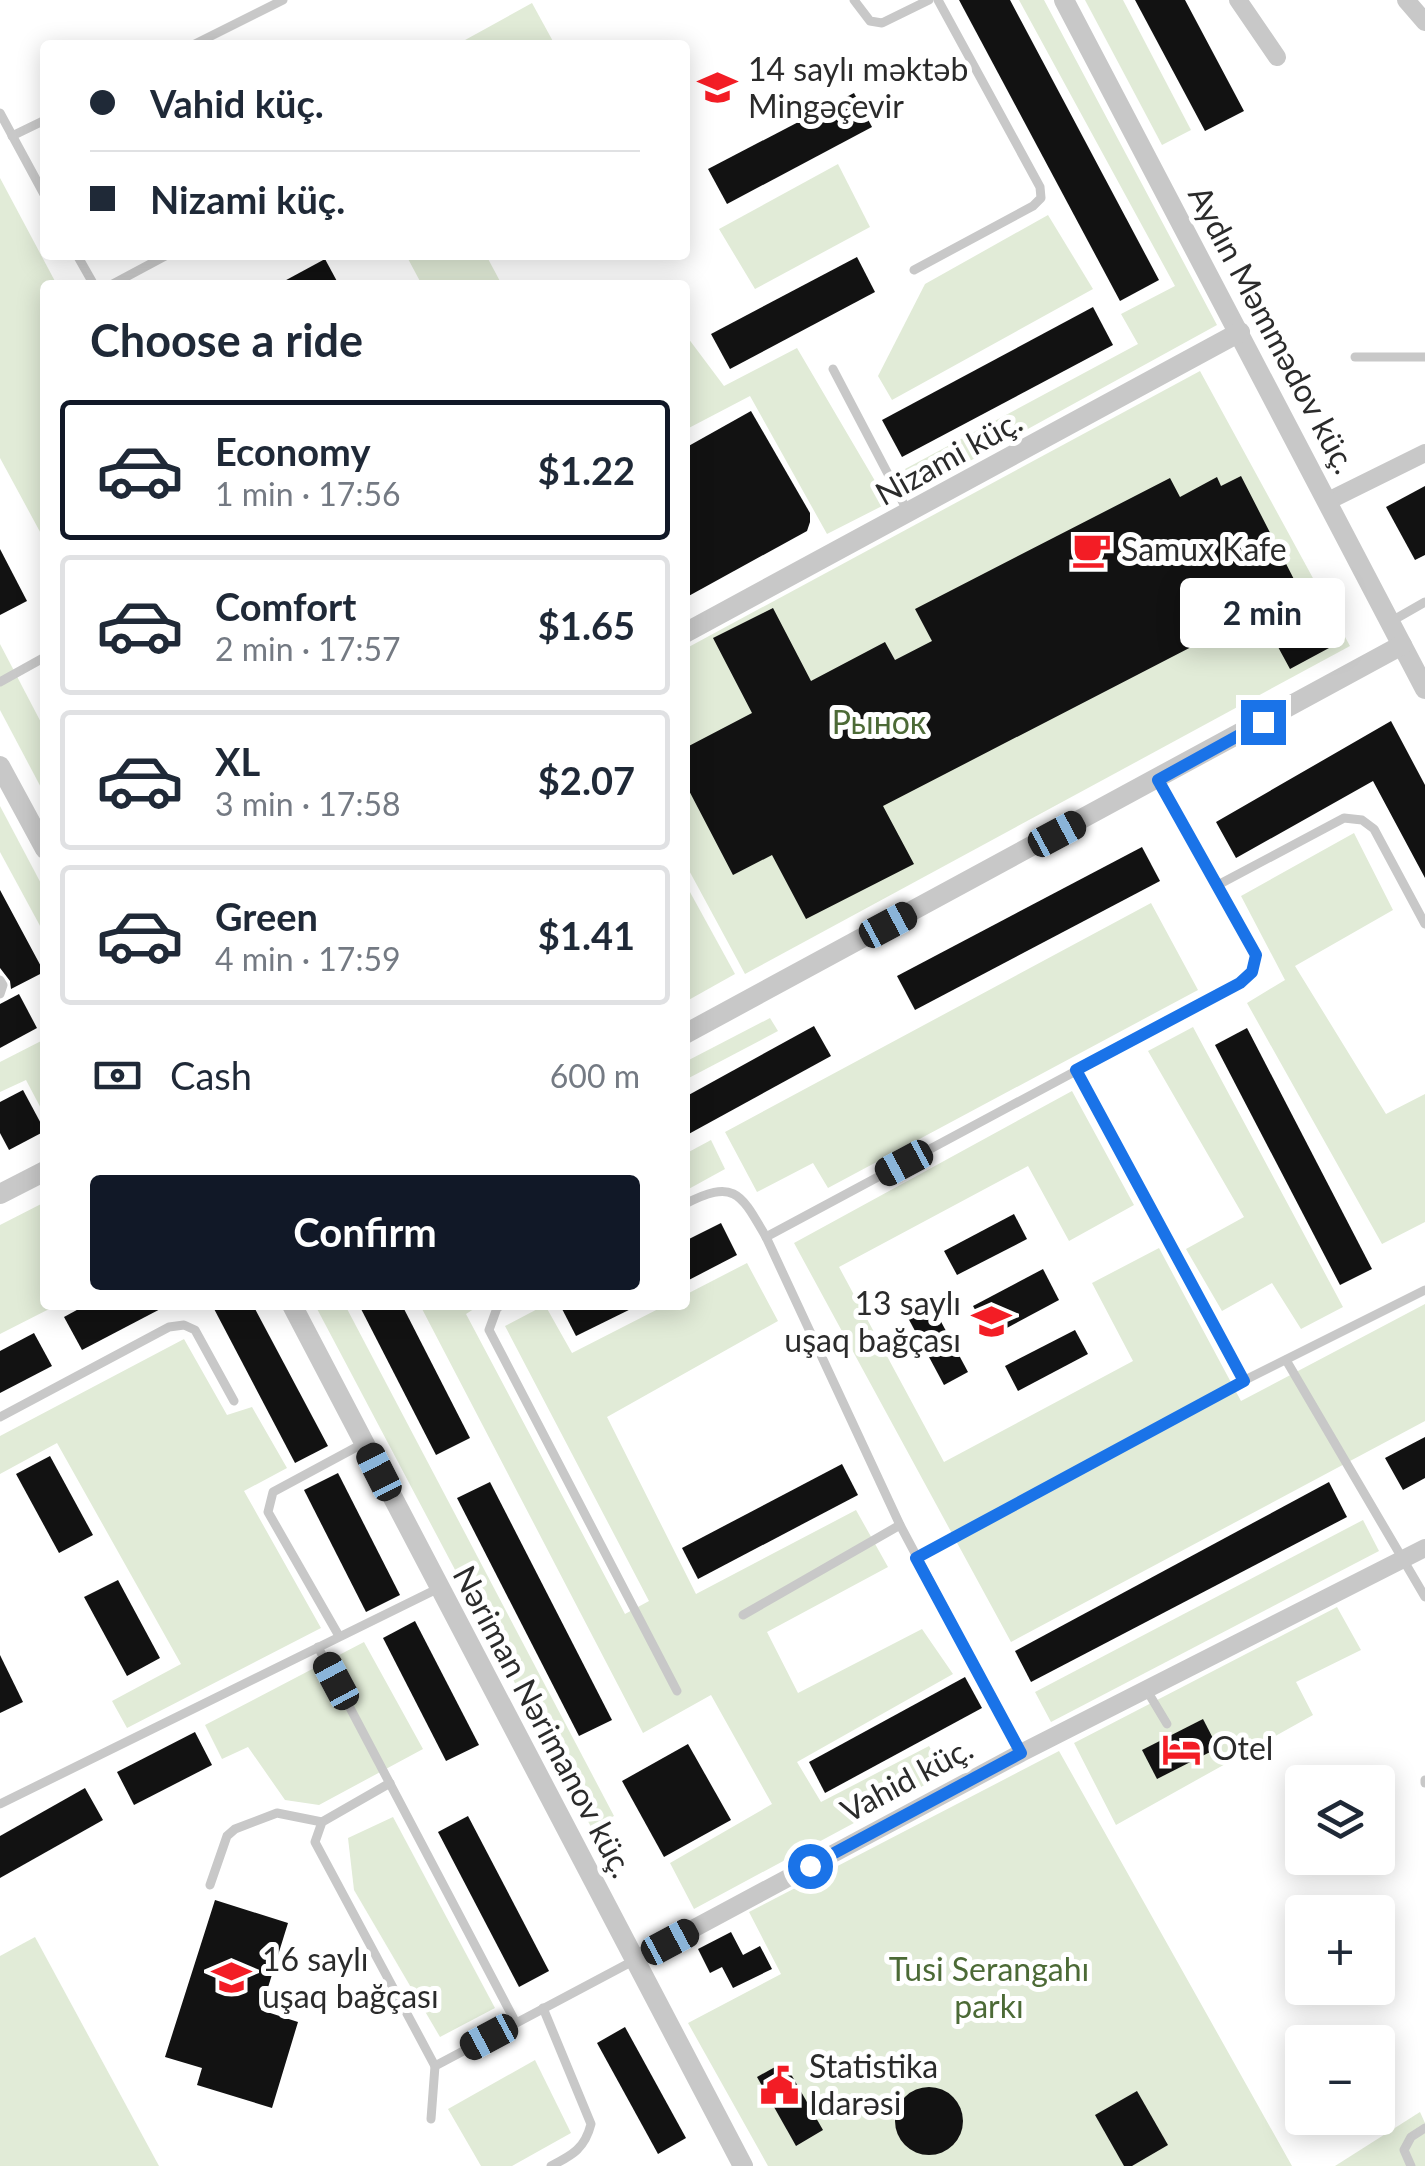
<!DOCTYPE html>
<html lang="en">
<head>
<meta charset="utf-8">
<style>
	body { margin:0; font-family:Lato,sans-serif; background:#f6f6f7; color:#1f2937; height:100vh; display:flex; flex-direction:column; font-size:38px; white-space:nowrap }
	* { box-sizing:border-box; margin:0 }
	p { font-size:32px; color:#747a83 }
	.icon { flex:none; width:55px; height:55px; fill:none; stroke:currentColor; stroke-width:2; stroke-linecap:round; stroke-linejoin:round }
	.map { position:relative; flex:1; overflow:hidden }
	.panel { position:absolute; left:40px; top:280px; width:650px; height:1030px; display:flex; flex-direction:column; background:#fff; border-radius:10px; box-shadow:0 5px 25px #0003 }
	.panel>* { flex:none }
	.top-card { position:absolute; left:40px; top:40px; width:650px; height:220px; border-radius:10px; box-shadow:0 5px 25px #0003; display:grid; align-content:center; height:220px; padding:0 50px; background:#fff }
	.controls { position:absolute; left:1285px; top:1765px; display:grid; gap:20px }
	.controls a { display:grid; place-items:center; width:110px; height:110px; border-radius:10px; background:#fff; box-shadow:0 5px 25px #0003; font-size:50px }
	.end { position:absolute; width:45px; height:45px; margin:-22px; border:12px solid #1a73e8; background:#fff; box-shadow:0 0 0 5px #fff }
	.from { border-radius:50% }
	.bubble { position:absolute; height:70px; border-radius:10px; background:#fff; box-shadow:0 5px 25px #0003; font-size:32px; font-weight:700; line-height:70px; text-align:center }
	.car { position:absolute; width:30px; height:60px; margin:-30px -15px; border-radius:12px; box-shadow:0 0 8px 2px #0007; background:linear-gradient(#222 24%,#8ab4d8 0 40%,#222 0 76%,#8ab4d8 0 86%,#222 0) }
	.top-card b { display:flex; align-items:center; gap:35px; height:95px; font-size:38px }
	.top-card b+b { border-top:2px solid #e0e1e3 }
	.top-card i { width:25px; height:25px; background:#1f2937 }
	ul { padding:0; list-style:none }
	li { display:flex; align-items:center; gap:30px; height:140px; margin:0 20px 15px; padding:0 30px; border:5px solid #e0e1e3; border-radius:10px }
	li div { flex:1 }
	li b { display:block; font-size:38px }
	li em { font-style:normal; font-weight:700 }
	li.selected { border-color:#111827 }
	li>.icon { width:90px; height:90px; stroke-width:1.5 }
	h2 { padding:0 50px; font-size:45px; line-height:120px }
	.pay { display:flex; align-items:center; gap:25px; height:110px; padding:0 50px; font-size:38px }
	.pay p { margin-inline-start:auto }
	.button { display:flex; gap:20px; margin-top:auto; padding:20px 50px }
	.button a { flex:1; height:115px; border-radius:10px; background:#111827; color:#fff; font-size:40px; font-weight:700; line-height:115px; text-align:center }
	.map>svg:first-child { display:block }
	.green { fill:#e1ebd7 }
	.building { fill:#121212 }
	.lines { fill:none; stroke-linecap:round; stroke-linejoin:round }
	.service { stroke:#c8c8c8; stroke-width:9 }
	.minor { stroke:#c8c8c8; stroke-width:18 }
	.tertiary { stroke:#c8c8c8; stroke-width:20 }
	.route { stroke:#1a73e8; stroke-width:12 }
	.labels { text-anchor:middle; stroke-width:10; stroke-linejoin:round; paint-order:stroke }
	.poi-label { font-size:32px; fill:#2b2b2b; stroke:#fff; text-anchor:start }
	.street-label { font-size:32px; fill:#2b2b2b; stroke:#fff }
	.park-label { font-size:32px; fill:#4c6a36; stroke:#fff }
</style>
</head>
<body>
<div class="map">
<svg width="1425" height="2166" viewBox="0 0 1425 2166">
	<rect width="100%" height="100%" fill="#fff"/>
	<g class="green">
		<polygon points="1019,0 1044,0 1217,325 917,490 905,469 1138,344 1121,314 1175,286"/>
		<polygon points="1085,0 1123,0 1191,130 1162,145"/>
		<polygon points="532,3 555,45 456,45"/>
		<polygon points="838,164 870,227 755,289 719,229"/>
		<polygon points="0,178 57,285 45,285 45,541 0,458"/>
		<polygon points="1048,215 1093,289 892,400 878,376 925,284"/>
		<polygon points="406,255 486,255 502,285 422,285"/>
		<polygon points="685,334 724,386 797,348 888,503 827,534 750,396 685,430"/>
		<polygon points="1200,371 1350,646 745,974 685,863 685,649"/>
		<polygon points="0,644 45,730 45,795 0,710"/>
		<polygon points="0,806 45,891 45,935 0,852"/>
		<polygon points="1354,833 1393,910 1295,966 1386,1114 1425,1094 1425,1222 1382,1244 1247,1003 1285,980 1241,896"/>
		<polygon points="685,883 735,974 685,1002"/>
		<polygon points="1151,903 1198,990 828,1188 813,1163 757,1192 725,1132"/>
		<polygon points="770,1018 778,1031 685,1080 685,1062"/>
		<polygon points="1193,1027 1343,1307 1301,1329 1272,1283 1222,1311 1186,1249 1244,1217 1148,1051"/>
		<polygon points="45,1039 45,1116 26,1080 0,1092 0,1062"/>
		<polygon points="1072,1091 1134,1205 1069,1241 1028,1166 839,1267 944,1462 1133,1361 1092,1283 1159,1248 1241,1401 1425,1304 1425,1421 1011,1642 794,1243"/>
		<polygon points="711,1140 725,1169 685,1191 685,1154"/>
		<polygon points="45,1202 45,1305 57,1305 0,1334 0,1225"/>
		<polygon points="747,1263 778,1321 607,1417 696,1594 856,1510 888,1567 767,1632 798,1693 922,1629 953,1674 797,1762 821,1802 929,1746 945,1774 694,1909 670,1863 772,1804 711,1695 643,1733 420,1305 480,1305 466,1314 625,1614 649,1601 505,1326 545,1305 572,1353 666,1305 685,1305 685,1295"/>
		<polygon points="315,1305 345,1305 614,1816 591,1827"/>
		<polygon points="184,1339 227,1415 252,1407 287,1468 244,1491 321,1628 127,1728 112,1701 181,1664 57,1443 0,1474 0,1436"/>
		<polygon points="1363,1520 1379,1551 1051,1722 1035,1692"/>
		<polygon points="1337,1607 1361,1650 1296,1682 1313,1715 1116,1825 1074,1743"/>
		<polygon points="364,1642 423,1749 319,1805 285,1800 248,1747 222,1759 205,1725"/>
		<polygon points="1059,1751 1292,2166 768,2166 688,2023 781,1974 749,1912"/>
		<polygon points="393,1817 495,2008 440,2037 354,1890 348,1838"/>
		<polygon points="35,1937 159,2166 0,2166 0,1956"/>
		<polygon points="535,2060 571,2133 512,2166 481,2166 448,2109"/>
		<polygon points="1420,2112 1425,2123 1425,2166 1335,2166"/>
	</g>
	<g class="building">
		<polygon points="959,0 1010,0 1159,280 1120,301"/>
		<polygon points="1135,0 1185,0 1244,111 1205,131"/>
		<polygon points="854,93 872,127 727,204 708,169"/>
		<polygon points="857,257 875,292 730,369 711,334"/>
		<polygon points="325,259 339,285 277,285"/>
		<polygon points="1093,307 1113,345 902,457 882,420"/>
		<polygon points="751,411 810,513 810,522 807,531 685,598 685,448"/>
		<polygon points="1241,476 1300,591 1275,603 1296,641 1319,629 1329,648 1290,669 1259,612 883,806 914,864 806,919 772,855 733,875 685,783 685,748 752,713 713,638 773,608 811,681 885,642 895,660 932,641 915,609 1170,478 1180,497 1217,477 1221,486"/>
		<polygon points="1425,486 1425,555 1415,560 1386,507"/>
		<polygon points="0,549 27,601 0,615"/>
		<polygon points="1391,721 1425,785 1425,878 1373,781 1236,858 1216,822"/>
		<polygon points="1142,847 1160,881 915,1010 897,976"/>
		<polygon points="0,890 44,972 11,989 10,981 0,968"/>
		<polygon points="19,994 37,1028 0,1048 0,1004"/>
		<polygon points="814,1026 831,1056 685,1136 685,1097"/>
		<polygon points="1247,1028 1372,1269 1340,1285 1215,1045"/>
		<polygon points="23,1090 45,1131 9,1150 0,1133 0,1102"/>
		<polygon points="1014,1214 1027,1239 957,1275 944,1251"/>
		<polygon points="721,1223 737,1255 685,1282 685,1241"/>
		<polygon points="1043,1269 1059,1300 990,1337 973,1306"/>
		<polygon points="931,1303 968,1372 944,1385 907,1316"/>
		<polygon points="86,1305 168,1305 82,1350 64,1317"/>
		<polygon points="212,1305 253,1305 328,1446 295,1463"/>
		<polygon points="359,1305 402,1305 470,1438 436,1455"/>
		<polygon points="560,1305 639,1305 576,1336"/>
		<polygon points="1075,1330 1088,1354 1018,1391 1005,1366"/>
		<polygon points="34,1333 52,1366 0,1393 0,1351"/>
		<polygon points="1425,1437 1425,1478 1403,1490 1385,1458"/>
		<polygon points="50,1456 93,1535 59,1553 16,1474"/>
		<polygon points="842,1464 858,1495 698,1579 682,1548"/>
		<polygon points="338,1473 400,1595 366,1612 304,1490"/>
		<polygon points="490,1482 612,1720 579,1736 457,1498"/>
		<polygon points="1329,1482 1347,1517 1031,1682 1015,1651"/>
		<polygon points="118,1580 160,1658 127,1676 84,1597"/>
		<polygon points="415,1621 479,1745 446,1761 383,1638"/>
		<polygon points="0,1655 23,1702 0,1713"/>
		<polygon points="965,1677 982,1708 825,1793 809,1762"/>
		<polygon points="1203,1719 1218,1748 1157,1779 1142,1750"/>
		<polygon points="195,1732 212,1765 134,1805 117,1772"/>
		<polygon points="688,1744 731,1820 664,1857 622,1781"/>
		<polygon points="85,1788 103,1820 0,1878 0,1836"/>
		<polygon points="468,1816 549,1971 519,1987 438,1832"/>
		<polygon points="215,1900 288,1923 261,2010 298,2022 272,2108 197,2085 202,2068 165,2057"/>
		<polygon points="731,1932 743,1955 760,1946 772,1969 733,1988 722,1967 710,1973 698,1949"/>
		<polygon points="625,2027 686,2138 658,2154 597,2043"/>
		<polygon points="784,2062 823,2130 796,2146 757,2077"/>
		<circle cx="929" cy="2121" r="34"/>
		<polygon points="1137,2091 1168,2145 1132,2166 1124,2166 1095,2115"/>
	</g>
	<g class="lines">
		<g class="service">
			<polyline points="854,0 870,21 882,23 929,0"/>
			<polyline points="193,45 283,0"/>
			<polyline points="0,113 45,196"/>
			<polyline points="12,136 45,120"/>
			<polyline points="77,255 94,285"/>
			<polyline points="914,270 1033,206 1041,198 1040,187 938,0"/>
			<polyline points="111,285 167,255"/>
			<polyline points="1355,357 1425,357"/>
			<polyline points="833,369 908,512"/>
			<polyline points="1390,622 1425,602"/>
			<polyline points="0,682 45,657"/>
			<polyline points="1216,886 1344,818 1362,820 1374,829 1425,924"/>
			<polyline points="0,980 3,985 0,994"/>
			<polyline points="1076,1070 1243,1381"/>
			<path d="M685,1204C735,1178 741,1194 766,1237L900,1525L1021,1753"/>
			<polyline points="766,1237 1240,983 1253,972 1256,955 1158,780"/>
			<polyline points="502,1305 497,1308 489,1330 677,1691"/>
			<polyline points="1286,1360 1425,1597"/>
			<polyline points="0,1417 169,1327 184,1325 195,1330 234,1401"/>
			<polyline points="916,1558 1243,1381 1425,1290"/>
			<polyline points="743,1615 900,1525"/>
			<polyline points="339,1636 268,1512 273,1492 364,1443"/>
			<polyline points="318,1647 516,2023"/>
			<polyline points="1146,1689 1167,1724"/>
			<polyline points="1425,1780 1425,1783"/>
			<polyline points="390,1783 322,1822 315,1842 435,2066 633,1961"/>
			<polyline points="0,1804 439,1588"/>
			<polyline points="210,1885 227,1836 235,1829 277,1813 322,1822"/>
			<path d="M543,2008L591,2124C585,2148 573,2155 551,2166"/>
			<polyline points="431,2119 435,2066"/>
			<polyline points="1411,2166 1404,2150 1411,2137 1425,2128"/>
		</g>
		<g class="minor">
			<polyline points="1238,0 1277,57"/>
			<polyline points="1406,0 1425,22"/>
			<polyline points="1328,501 1425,453"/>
			<polyline points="635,1960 1021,1753 1425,1548"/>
		</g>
		<g class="tertiary">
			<polyline points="1064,0 1425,689"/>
			<polyline points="685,633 1240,332"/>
			<polyline points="0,766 45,849"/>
			<polyline points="685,1034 1402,645"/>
			<polyline points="0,1194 45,1171"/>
			<polyline points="292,1305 743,2166"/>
		</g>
	</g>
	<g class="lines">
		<polyline class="route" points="810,1866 1021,1753 916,1558 1244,1381 1076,1070 1240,983 1252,972 1256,955 1158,780 1263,722"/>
	</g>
	<defs>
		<symbol id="school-bare" viewBox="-9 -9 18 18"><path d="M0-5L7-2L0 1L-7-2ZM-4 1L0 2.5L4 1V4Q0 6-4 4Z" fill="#f31d25" stroke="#fff" stroke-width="2.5" paint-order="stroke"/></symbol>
		<symbol id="cafe-bare" viewBox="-9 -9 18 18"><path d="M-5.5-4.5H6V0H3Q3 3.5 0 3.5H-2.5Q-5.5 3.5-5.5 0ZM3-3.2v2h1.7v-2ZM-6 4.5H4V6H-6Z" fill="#f31d25" stroke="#fff" stroke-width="2.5" paint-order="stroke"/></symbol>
		<symbol id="hotel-bare" viewBox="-9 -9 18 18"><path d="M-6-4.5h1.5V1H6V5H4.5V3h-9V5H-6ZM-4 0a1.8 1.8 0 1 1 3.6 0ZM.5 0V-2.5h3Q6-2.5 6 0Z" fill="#f31d25" stroke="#fff" stroke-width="2.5" paint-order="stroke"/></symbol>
		<symbol id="civic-bare" viewBox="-9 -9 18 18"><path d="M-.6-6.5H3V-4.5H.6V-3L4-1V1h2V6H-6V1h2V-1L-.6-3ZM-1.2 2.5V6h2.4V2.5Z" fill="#f31d25" stroke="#fff" stroke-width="2.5" paint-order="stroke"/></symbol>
	</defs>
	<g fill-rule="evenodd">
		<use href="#school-bare" x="690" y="60" width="55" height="55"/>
		<use href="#cafe-bare" x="1064" y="522" width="55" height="55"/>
		<use href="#school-bare" x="964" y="1294" width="55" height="55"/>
		<use href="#hotel-bare" x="1154" y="1722" width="55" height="55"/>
		<use href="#school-bare" x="204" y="1950" width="55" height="55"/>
		<use href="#civic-bare" x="752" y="2058" width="55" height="55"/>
	</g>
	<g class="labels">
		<g class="poi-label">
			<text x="748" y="81">14 saylı məktəb<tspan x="748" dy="37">Mingəçevir</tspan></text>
			<text x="1121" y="561">Samux Kafe</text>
			<text x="961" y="1315" text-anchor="end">13 saylı<tspan x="961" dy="37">uşaq bağçası</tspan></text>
			<text x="1212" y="1760">Otel</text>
			<text x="262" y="1971">16 saylı<tspan x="262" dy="37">uşaq bağçası</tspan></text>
			<text x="809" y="2078">Statistika<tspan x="809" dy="37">Idarəsi</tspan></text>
		</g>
		<g class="street-label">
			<text transform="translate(1272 330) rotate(62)" y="11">Aydın Məmmədov küç.</text>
			<text transform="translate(949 458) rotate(-29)" y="11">Nizami küç.</text>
			<text transform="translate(543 1722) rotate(62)" y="11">Nəriman Nərimanov küç.</text>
			<text transform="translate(907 1780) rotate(-28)" y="11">Vahid küç.</text>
		</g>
		<g class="park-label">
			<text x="879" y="734">Рынок</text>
			<text x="989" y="1981">Tusi Serangahı<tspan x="989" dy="37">parkı</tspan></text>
		</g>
	</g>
</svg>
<div class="controls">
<a><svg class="icon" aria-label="layers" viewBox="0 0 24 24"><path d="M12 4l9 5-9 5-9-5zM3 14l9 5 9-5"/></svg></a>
<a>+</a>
<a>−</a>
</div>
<i class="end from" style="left:810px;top:1866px"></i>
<i class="end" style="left:1263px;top:722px"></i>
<div class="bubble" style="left:1180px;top:578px;width:165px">2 min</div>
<i class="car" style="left:1057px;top:834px;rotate:62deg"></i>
<i class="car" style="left:888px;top:925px;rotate:62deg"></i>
<i class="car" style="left:904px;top:1163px;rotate:242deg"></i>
<i class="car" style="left:379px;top:1472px;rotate:333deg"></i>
<i class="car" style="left:336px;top:1681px;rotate:332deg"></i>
<i class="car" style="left:670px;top:1942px;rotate:62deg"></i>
<i class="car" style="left:489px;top:2037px;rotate:242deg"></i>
<div class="top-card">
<b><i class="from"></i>Vahid küç.</b>
<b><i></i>Nizami küç.</b>
</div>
<section class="panel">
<h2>Choose a ride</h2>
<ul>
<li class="selected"><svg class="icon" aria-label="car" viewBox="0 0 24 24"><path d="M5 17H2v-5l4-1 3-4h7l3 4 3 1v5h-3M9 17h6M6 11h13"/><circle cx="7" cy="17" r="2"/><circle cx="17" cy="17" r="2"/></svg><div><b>Economy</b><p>1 min · 17:56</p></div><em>$1.22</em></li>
<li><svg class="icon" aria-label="car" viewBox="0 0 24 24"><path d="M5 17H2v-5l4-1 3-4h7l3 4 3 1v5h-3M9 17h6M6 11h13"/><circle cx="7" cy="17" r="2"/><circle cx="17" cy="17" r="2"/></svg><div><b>Comfort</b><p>2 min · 17:57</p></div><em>$1.65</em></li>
<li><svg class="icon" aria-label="car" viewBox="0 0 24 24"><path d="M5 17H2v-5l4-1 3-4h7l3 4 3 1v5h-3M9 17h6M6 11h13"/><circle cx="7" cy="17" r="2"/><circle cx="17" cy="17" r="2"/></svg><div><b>XL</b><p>3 min · 17:58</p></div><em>$2.07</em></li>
<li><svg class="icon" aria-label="car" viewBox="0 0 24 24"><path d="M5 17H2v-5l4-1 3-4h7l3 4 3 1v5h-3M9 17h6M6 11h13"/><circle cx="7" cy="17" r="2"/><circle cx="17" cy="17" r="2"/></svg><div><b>Green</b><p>4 min · 17:59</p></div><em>$1.41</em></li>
</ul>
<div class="pay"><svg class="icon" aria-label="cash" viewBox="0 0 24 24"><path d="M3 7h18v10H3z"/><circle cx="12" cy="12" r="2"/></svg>Cash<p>600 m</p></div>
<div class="button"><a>Confirm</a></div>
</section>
</div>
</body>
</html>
